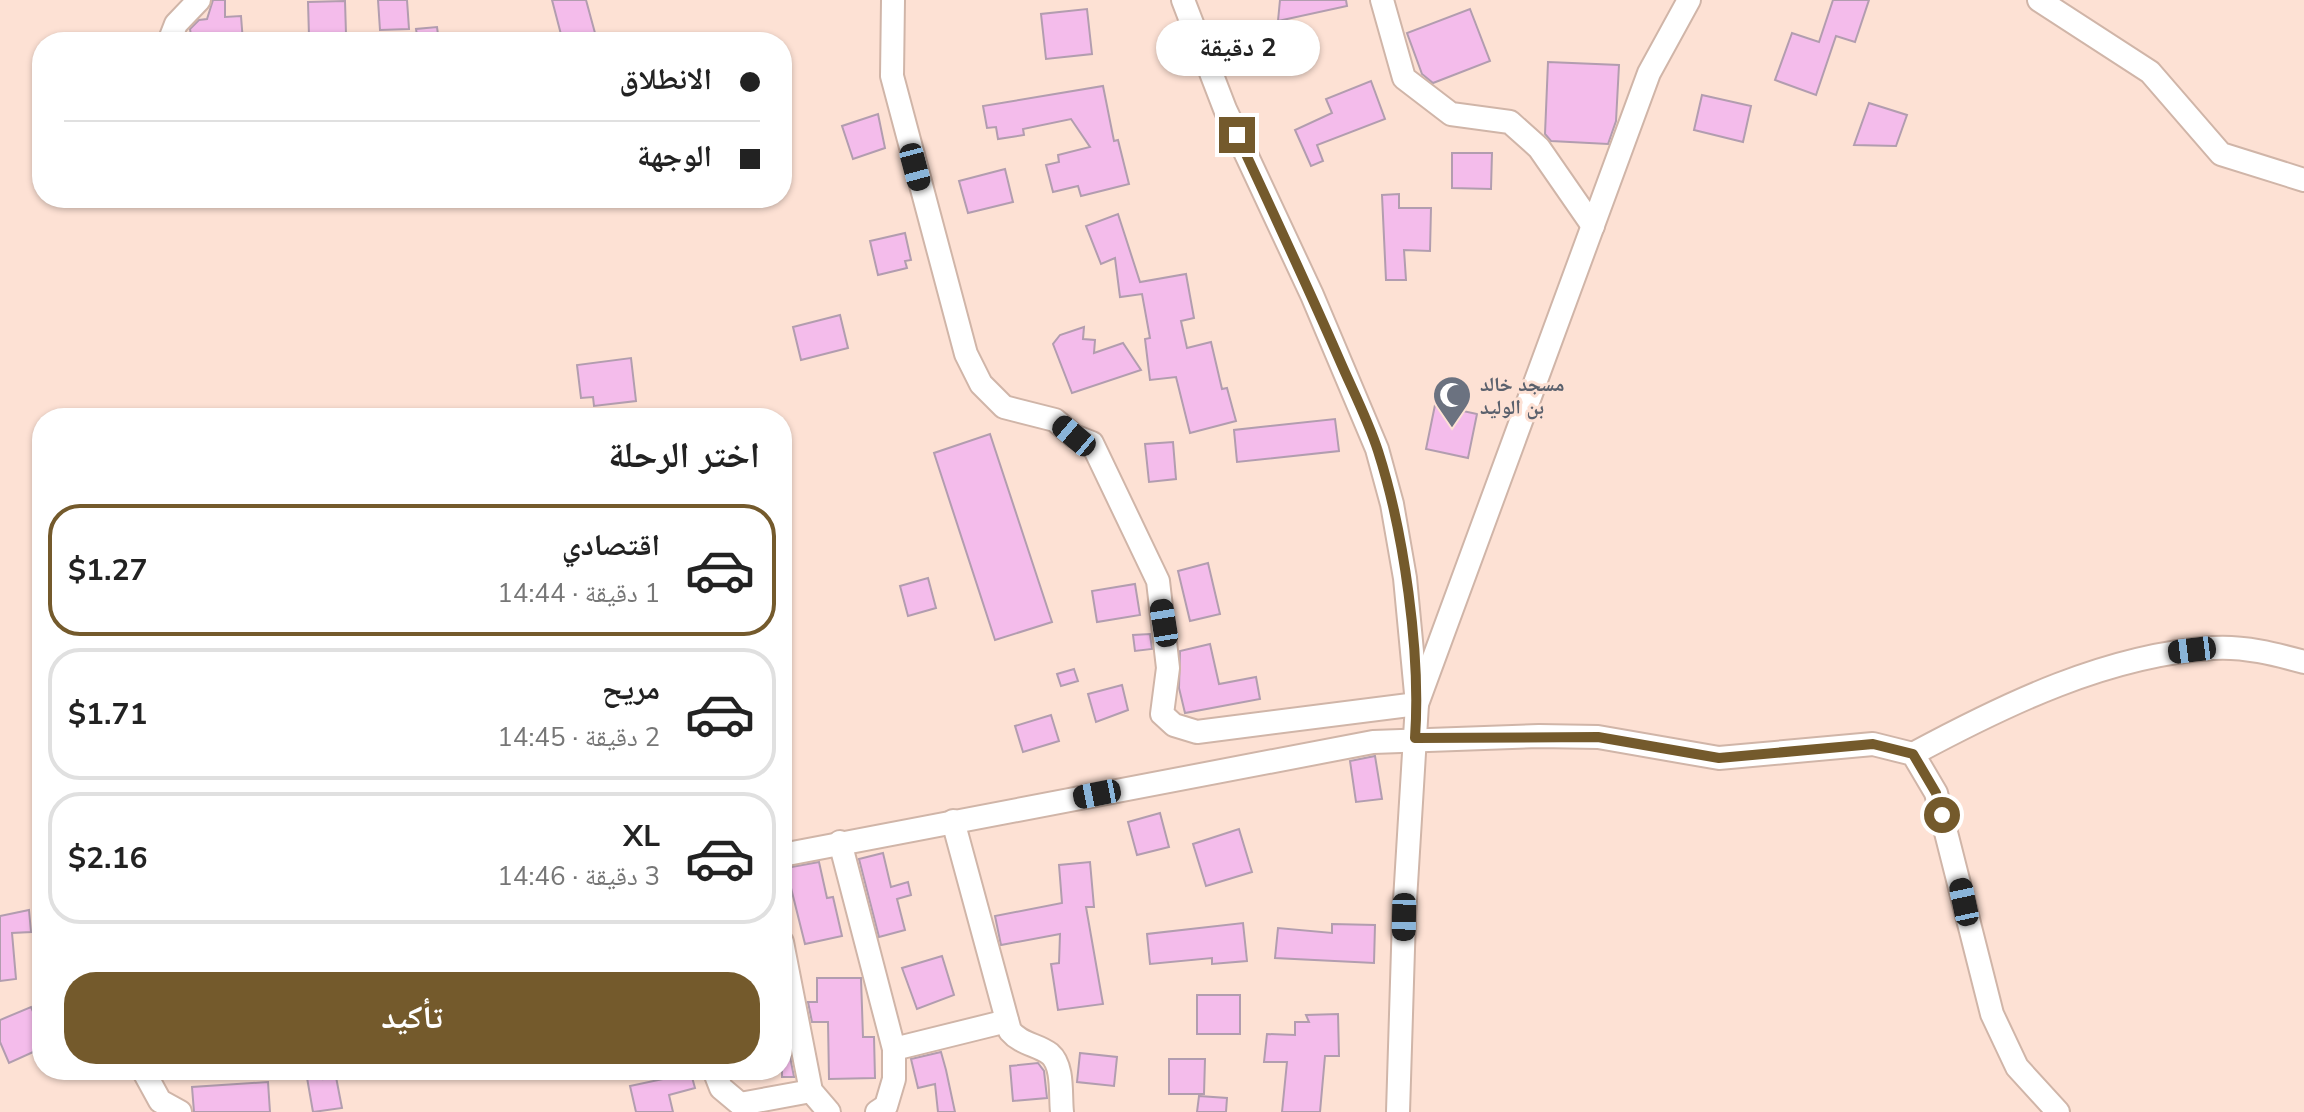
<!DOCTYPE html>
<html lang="ar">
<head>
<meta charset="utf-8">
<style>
	body { margin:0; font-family:"Nunito Sans","Noto Naskh Arabic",sans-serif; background:#f2f2f2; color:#222; direction:rtl; height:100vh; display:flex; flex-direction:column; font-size:30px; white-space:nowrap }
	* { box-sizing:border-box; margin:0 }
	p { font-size:26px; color:#767676 }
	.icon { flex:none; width:44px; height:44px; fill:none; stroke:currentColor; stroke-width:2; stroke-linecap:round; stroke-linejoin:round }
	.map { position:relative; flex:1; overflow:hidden; direction:ltr }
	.side { position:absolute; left:32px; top:408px; width:760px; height:672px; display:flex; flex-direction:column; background:#fff; border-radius:32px; box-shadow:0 2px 6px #0004; direction:rtl }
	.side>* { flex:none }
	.guide { position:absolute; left:32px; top:32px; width:760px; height:176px; border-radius:32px; box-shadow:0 2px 6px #0004; direction:rtl; display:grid; align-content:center; height:176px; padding:0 32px; background:#fff }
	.end { position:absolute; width:36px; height:36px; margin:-18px; border:10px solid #745a2c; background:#fff; box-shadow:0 0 0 4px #fff }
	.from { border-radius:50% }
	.bubble { position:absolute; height:56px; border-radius:28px; background:#fff; box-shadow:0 2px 6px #0004; font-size:26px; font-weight:700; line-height:56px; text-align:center; direction:rtl }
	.car { position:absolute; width:24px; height:48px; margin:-24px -12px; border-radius:10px; box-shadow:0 0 6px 2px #0007; background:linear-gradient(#222 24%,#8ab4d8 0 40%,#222 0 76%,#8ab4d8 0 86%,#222 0) }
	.guide b { display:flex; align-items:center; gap:28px; height:76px; font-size:30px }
	.guide b+b { border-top:2px solid #e0e0e0 }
	.guide i { width:20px; height:20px; background:#222 }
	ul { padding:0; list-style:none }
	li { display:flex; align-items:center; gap:24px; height:132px; margin:0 16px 12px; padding:0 16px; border:4px solid #e0e0e0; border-radius:32px }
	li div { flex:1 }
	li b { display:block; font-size:30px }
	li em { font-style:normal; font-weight:700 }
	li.active { border-color:#745a2c }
	li>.icon { width:72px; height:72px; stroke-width:1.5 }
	h2 { padding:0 32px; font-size:36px; line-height:96px }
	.button { display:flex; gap:16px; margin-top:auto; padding:16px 32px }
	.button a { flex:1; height:92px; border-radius:32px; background:#745a2c; color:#fff; font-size:32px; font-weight:700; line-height:92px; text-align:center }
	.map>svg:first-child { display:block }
	.building { fill:#f4bceb; stroke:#b29daf; stroke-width:2 }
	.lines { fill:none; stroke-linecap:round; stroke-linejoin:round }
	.minor-casing { stroke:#d0b5a8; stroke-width:26 }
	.minor { stroke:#fff; stroke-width:22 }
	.route { stroke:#745a2c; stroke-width:10 }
	.labels { text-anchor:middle; stroke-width:6; stroke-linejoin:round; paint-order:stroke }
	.worship-label { font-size:20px; font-weight:bold; fill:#5b616d; stroke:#fde1d4; text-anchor:start }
</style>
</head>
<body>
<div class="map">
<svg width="2304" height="1112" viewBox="0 0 2304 1112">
	<rect width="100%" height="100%" fill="#fde1d4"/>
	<g class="building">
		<polygon points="213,0 225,0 225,17 241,16 243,42 192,42 190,29 199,20 207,19"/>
		<polygon points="378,0 407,0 409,29 380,30"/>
		<polygon points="552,0 586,0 595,33 563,42"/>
		<polygon points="1280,0 1346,0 1347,6 1278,21"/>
		<polygon points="1833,0 1869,0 1855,42 1836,36 1816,95 1775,80 1792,33 1819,42"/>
		<polygon points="345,1 346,34 309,36 308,2"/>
		<polygon points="1087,9 1092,54 1046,59 1041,14"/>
		<polygon points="1470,9 1490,61 1433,83 1422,74 1407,33"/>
		<polygon points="437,27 439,42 418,42 416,29"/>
		<polygon points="1548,62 1619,65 1616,121 1608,144 1551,141 1545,134"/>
		<polygon points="1371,81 1385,119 1317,145 1323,161 1311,166 1295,130 1332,113 1326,99"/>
		<polygon points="1103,86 1114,141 1118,140 1129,184 1081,196 1078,186 1053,192 1046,165 1059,162 1058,155 1090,147 1071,119 1023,129 1024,135 998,139 996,127 987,128 983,106"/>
		<polygon points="1702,95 1751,106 1743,142 1694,130"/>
		<polygon points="1869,103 1907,115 1896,146 1854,145"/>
		<polygon points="878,114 885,148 853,159 842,126"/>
		<polygon points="1452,153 1492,153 1491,189 1452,188"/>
		<polygon points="1005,169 1013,202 968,213 959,181"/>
		<polygon points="1399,194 1399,208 1431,208 1430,251 1404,250 1406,280 1386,280 1382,195"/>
		<polygon points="1118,214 1140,282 1186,274 1194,318 1181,321 1187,348 1211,342 1222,389 1227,388 1236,421 1190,433 1176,377 1150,380 1145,339 1150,338 1142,294 1120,297 1115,258 1101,264 1086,226"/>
		<polygon points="905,233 911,260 905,261 907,268 878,275 870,241"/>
		<polygon points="840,315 848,348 801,360 793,327"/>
		<polygon points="1084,327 1083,339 1095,340 1094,353 1123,343 1141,370 1072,393 1053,344 1060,335"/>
		<polygon points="631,358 636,401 594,406 593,397 581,398 577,365"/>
		<polygon points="1435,405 1477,414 1468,458 1426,449"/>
		<polygon points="1335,419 1339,451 1237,462 1234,430"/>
		<polygon points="990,434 1052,622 995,640 934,453"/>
		<polygon points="1173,442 1176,479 1149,482 1145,444"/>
		<polygon points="1208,563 1220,614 1190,621 1178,571"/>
		<polygon points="928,578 936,608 908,616 900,586"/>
		<polygon points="1135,584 1140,615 1097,622 1092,591"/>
		<polygon points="1150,634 1152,649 1135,651 1133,635"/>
		<polygon points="1210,644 1219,684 1256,677 1260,699 1185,713 1179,688 1180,651"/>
		<polygon points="1074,669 1078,681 1061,686 1057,674"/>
		<polygon points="1122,685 1128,710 1096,722 1088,694"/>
		<polygon points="1051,715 1059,741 1023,752 1015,726"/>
		<polygon points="1375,756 1382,799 1356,802 1350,761"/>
		<polygon points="1160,813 1169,847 1137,855 1128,822"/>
		<polygon points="1239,829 1252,872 1206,886 1193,844"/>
		<polygon points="883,853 891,887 908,882 911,895 897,899 905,930 879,937 859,859"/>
		<polygon points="819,862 827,898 833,897 842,936 805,944 786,868"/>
		<polygon points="1090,862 1094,907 1086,907 1103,1004 1058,1010 1051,964 1059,963 1060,934 1001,945 995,916 1062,903 1059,865"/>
		<polygon points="29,910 31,932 12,933 16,979 0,981 0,916"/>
		<polygon points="1243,923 1247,961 1212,964 1212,958 1150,964 1147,934"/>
		<polygon points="1332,924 1375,925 1374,963 1275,958 1278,928 1332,933"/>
		<polygon points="942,956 954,995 917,1009 902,968"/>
		<polygon points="817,978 861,978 863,1037 874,1037 875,1078 829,1079 828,1022 812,1022 808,1002 817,1002"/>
		<rect x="1197" y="995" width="43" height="39"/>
		<polygon points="31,1007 42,1032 42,1048 9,1063 0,1042 0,1020"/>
		<polygon points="1338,1014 1339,1056 1325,1056 1320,1112 1282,1112 1287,1062 1264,1062 1267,1034 1295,1035 1295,1022 1309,1022 1306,1015"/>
		<polygon points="782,1015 794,1077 782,1077"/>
		<polygon points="941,1052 946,1070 955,1112 938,1112 935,1084 918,1088 911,1059"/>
		<polygon points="1080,1053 1117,1057 1114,1086 1077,1082"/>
		<polygon points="1169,1059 1205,1059 1204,1094 1169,1094"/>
		<polygon points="1038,1063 1044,1071 1047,1098 1013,1101 1010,1066"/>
		<polygon points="321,1070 323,1079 336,1077 342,1108 313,1112 306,1072"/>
		<polygon points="675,1070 690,1070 695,1088 669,1095 673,1112 636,1112 630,1086 677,1076"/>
		<polygon points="268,1082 270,1112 194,1112 192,1087"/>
		<polygon points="1199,1096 1227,1098 1226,1112 1197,1112"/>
	</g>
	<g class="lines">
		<defs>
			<g id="minor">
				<polyline points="893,0 892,76 966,354 981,384 1004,407 1055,420 1074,436 1092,443 1158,581 1168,668 1162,714 1174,725 1197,732 1417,704 1649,73 1689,0"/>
				<polyline points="1183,0 1225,109 1312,295 1377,449 1392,504 1405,578 1417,704 1404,917 1398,1112"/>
				<polyline points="1382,0 1404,78 1451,114 1510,122 1539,148 1593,226"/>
				<polyline points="2039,0 2150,72 2221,154 2304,180"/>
				<polyline points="169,42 176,24 199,0"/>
				<path d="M1913,754C2006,704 2107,655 2213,648C2244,646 2275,654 2304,662"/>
				<path d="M953,821L1010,1031C1022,1045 1037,1044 1050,1054C1064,1066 1060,1096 1062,1112"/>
				<polyline points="840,842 894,1049 894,1079 886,1106 877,1112"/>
				<polyline points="782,855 1373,742 1539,736 1598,737 1719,758 1873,744 1913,754 1936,793 1992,1014 2017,1067 2058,1112"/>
				<polyline points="782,942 811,1091 829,1112"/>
				<polyline points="894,1049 1007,1021"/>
				<polyline points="143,1070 160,1101 180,1112"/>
				<polyline points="714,1070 721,1088 740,1104 811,1091"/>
			</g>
		</defs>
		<use href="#minor" class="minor-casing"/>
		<use href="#minor" class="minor"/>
	</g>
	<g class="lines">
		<path class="route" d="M1237,135C1272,210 1307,285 1340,361C1353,391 1368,420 1378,451C1404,532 1421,653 1415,738L1598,737L1719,758L1873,744L1913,754L1936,793L1942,815"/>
	</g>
	<defs>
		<symbol id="mosque-pin" viewBox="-11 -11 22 30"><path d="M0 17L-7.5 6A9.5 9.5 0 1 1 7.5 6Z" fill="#6b7280" stroke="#fde1d4"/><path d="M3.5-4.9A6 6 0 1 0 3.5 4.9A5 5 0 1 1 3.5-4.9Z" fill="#fff"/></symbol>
	</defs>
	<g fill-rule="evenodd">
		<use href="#mosque-pin" x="1430" y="373" width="44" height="60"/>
	</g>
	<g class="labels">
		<g class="worship-label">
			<text x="1480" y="391">مسجد خالد<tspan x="1480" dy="23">بن الوليد</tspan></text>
		</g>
	</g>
</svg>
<i class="end from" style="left:1942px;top:815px"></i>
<i class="end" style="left:1237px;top:135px"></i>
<div class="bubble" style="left:1156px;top:20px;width:164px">2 دقيقة</div>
<i class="car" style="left:915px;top:167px;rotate:165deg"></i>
<i class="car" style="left:1074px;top:436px;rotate:310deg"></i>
<i class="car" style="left:1164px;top:623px;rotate:351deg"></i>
<i class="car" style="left:2192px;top:650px;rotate:263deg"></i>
<i class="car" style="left:1097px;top:794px;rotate:259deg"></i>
<i class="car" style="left:1964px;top:902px;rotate:348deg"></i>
<i class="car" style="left:1404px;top:917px;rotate:181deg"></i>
<div class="guide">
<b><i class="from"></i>الانطلاق</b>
<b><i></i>الوجهة</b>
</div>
<section class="side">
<h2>اختر الرحلة</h2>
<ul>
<li class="active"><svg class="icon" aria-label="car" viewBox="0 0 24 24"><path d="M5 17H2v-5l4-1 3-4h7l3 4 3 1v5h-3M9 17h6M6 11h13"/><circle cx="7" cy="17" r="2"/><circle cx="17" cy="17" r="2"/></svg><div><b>اقتصادي</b><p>1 دقيقة · 14:44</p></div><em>$1.27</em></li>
<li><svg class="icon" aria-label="car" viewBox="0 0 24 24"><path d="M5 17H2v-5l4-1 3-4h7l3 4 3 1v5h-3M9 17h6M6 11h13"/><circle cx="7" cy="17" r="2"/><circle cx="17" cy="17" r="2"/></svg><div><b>مريح</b><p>2 دقيقة · 14:45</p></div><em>$1.71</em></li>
<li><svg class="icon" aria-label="car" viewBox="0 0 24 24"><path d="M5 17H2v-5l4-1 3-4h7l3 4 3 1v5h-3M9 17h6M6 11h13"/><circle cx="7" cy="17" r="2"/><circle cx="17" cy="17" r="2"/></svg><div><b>XL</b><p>3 دقيقة · 14:46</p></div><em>$2.16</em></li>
</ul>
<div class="button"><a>تأكيد</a></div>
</section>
</div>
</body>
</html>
